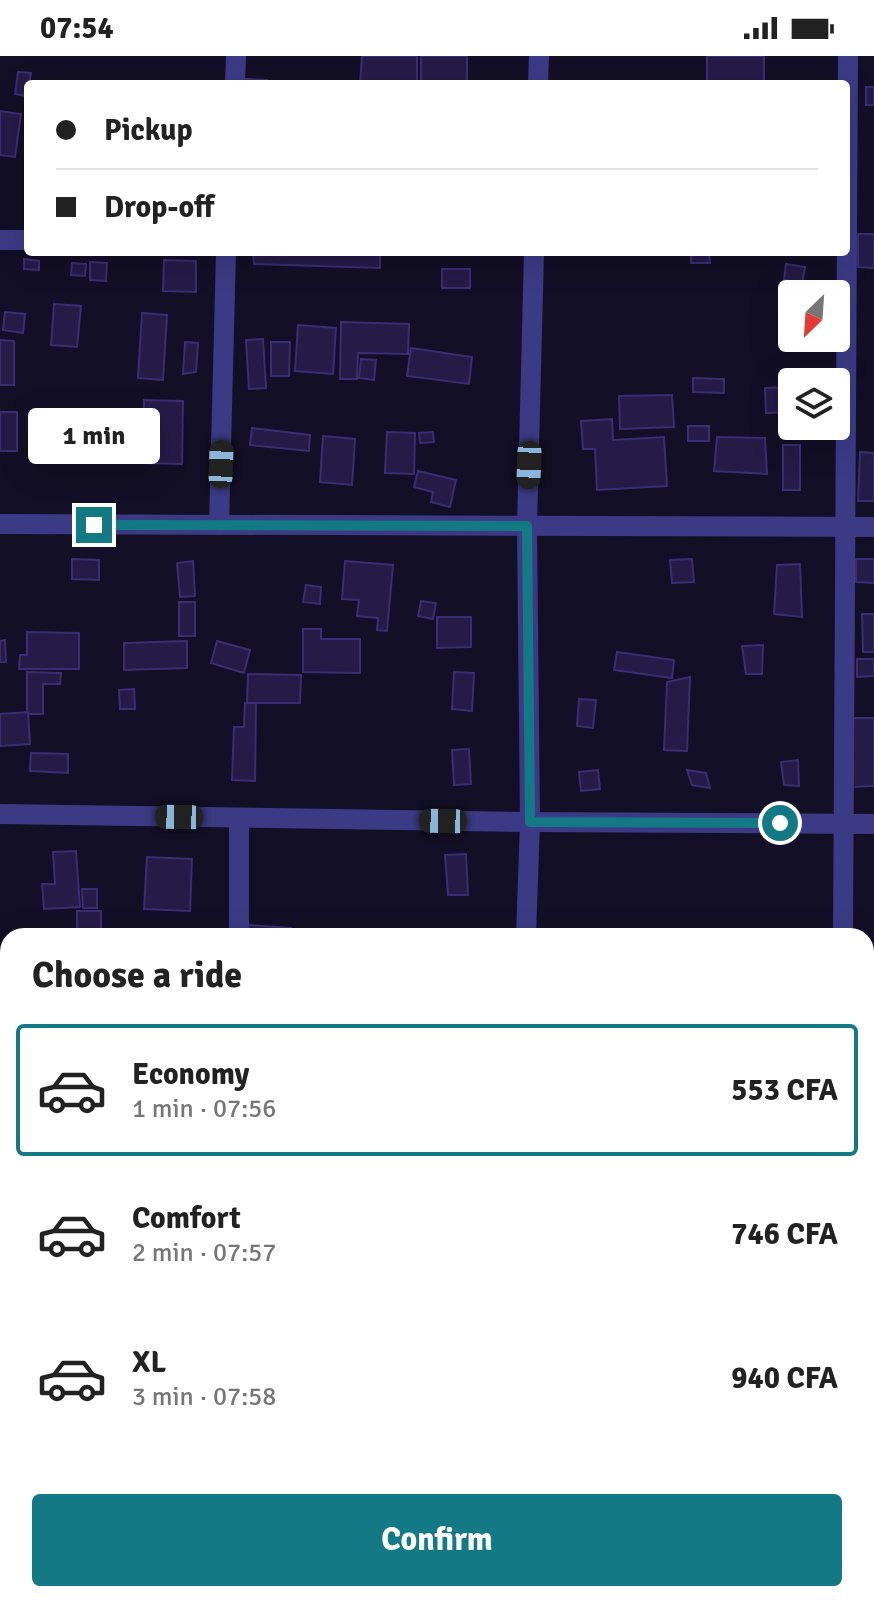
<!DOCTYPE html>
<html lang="en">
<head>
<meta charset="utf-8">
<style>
	body { margin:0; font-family:Signika,sans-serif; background:#f2f2f2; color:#222; height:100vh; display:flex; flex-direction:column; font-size:30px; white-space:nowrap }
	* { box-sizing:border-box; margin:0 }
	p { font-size:26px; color:#767676 }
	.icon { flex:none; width:44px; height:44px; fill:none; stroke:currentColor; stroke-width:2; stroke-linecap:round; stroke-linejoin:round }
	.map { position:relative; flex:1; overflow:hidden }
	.side { position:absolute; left:0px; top:872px; width:874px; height:674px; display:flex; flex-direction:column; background:#fff; border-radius:24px 24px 0 0; box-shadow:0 8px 32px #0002 }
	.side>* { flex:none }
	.top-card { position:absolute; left:24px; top:24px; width:826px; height:176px; border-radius:8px; box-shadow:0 8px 32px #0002; display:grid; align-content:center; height:176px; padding:0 32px; background:#fff }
	.needle { width:52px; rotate:205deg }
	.fabs { position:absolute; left:778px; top:224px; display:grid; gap:16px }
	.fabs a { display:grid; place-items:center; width:72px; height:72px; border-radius:8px; background:#fff; box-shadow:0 8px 32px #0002; font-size:40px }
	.end { position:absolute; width:36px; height:36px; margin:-18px; border:10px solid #137a85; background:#fff; box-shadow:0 0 0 4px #fff }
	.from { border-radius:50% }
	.bubble { position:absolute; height:56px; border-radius:8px; background:#fff; box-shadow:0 8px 32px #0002; font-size:26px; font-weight:800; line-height:56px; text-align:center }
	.car { position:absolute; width:24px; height:48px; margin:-24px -12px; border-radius:10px; box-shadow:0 0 6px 2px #0007; background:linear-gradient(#222 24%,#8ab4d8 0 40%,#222 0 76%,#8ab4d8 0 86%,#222 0) }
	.top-card b { display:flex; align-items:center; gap:28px; height:76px; font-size:30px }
	.top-card b+b { border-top:2px solid #e0e0e0 }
	.top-card i { width:20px; height:20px; background:#222 }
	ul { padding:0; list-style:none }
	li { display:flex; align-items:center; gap:24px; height:132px; margin:0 16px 12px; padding:0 16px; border:4px solid transparent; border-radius:8px }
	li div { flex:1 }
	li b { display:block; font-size:30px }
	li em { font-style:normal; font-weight:800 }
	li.active { border-color:#137a85 }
	li>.icon { width:72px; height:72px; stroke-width:1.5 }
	h2 { padding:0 32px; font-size:36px; line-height:96px }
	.primary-button { display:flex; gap:16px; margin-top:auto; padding:16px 32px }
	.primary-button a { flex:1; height:92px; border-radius:8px; background:#137a85; color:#fff; font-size:32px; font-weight:800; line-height:92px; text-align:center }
	.status { display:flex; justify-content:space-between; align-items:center; height:56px; padding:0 40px; background:#fff; direction:ltr }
	.status svg { height:22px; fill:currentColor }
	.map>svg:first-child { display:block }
	.building { fill:#241b47; stroke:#3b2d73; stroke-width:2 }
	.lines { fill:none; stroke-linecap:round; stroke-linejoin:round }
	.minor { stroke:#3d3a85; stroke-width:20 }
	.route { stroke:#137a85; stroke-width:10 }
</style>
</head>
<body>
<div class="status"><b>07:54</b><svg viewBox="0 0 49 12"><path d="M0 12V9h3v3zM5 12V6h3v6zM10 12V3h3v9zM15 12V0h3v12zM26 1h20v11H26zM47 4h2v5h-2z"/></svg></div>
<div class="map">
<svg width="874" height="1545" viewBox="0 0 874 1545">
	<rect width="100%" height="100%" fill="#130f26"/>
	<g class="building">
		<polygon points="362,0 417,0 417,28 360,28"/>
		<rect x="421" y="0" width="46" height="28"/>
		<rect x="707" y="0" width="57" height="28"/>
		<polygon points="18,16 31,17 27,40 15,38"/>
		<polygon points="246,23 267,24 267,28 245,28"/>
		<rect x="866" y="31" width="8" height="18"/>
		<polygon points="25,42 28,42 28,77 27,77"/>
		<polygon points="0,55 21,58 15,101 0,99"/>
		<polygon points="858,178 874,178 874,212 858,211"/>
		<polygon points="253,196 380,198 380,212 254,208"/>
		<polygon points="691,196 709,196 710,207 691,207"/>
		<polygon points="24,203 39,205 39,214 24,213"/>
		<polygon points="164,204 196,205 196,236 163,235"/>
		<polygon points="90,206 107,207 106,225 90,224"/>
		<polygon points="72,207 86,208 85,220 71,219"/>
		<polygon points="786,208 805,211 802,227 784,224"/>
		<rect x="442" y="213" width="28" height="19"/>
		<polygon points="54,248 81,250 77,291 51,289"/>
		<polygon points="5,256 25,258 23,277 3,274"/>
		<polygon points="142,257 167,259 163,324 138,322"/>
		<polygon points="341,266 409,268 408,298 358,297 357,323 340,323"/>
		<polygon points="298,269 336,272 333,318 295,315"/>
		<polygon points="263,283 266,332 249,333 246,284"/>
		<polygon points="0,284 14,285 14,329 0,329"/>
		<polygon points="185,286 198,287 196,316 183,318"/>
		<polygon points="271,286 290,286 289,320 271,320"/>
		<polygon points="411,292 472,301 469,328 407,320"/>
		<polygon points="361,303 376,304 374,324 359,322"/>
		<polygon points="693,322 724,323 724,337 693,336"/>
		<polygon points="792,331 792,356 766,357 765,332"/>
		<polygon points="672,339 674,371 620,373 619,340"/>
		<polygon points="144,344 183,345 182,408 143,407"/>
		<rect x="0" y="356" width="17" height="39"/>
		<polygon points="612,363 613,384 664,381 667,430 597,434 595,393 583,393 581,365"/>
		<rect x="688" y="370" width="21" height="15"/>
		<polygon points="252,372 310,379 309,395 250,389"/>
		<polygon points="387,376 415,377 414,418 385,417"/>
		<polygon points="433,376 434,386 420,387 419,377"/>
		<polygon points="323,380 355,383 352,429 320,426"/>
		<polygon points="717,381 765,382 767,418 714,415"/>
		<rect x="783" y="389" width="17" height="45"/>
		<polygon points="860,396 874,397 874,445 858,445"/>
		<polygon points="418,415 456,424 450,451 431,446 433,436 414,431"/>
		<polygon points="72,503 99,504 99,524 72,523"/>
		<polygon points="692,503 694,526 672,527 670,504"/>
		<polygon points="856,503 874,503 874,527 856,526"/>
		<polygon points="193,505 195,540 180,541 177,507"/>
		<polygon points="345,505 393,509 387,575 377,574 378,562 357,560 359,544 342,543"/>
		<polygon points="800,508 802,561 774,558 777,509"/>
		<polygon points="306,529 321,531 320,548 303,546"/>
		<polygon points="421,545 436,547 433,563 418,560"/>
		<rect x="179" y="546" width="16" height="34"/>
		<polygon points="862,558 874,558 874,596 863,596"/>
		<polygon points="437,561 471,561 471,591 437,592"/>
		<polygon points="303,573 321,573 321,583 360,583 360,617 303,616"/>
		<polygon points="27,576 79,577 79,613 19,613 20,599 27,599"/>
		<polygon points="5,584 6,606 0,606 0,585"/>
		<polygon points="187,585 187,612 124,614 124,587"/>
		<polygon points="217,585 250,594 244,617 211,607"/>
		<polygon points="763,589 762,618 746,618 742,590"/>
		<polygon points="617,596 674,604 672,622 614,614"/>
		<polygon points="857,603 874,603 874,620 857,621"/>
		<polygon points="27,616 61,617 60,628 43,628 43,658 27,658"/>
		<polygon points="454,616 474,617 472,655 452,653"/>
		<polygon points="248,618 301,619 300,647 247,647"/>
		<polygon points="690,621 687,695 664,694 667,626"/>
		<polygon points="134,633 135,653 120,653 119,634"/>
		<polygon points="579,643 596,644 593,672 577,670"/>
		<polygon points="245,647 256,647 255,725 232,724 234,671 244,671"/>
		<polygon points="28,656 30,688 0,690 0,658"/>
		<polygon points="851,662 874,662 874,730 852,731"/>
		<polygon points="469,693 471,728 454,729 452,694"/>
		<polygon points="31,697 68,698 68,717 30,715"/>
		<polygon points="798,704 799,730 784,729 781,706"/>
		<polygon points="598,714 600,733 581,735 579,716"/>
		<polygon points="687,714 706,717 710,732 692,729"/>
		<polygon points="76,795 80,851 44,853 42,828 55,828 53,796"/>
		<polygon points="466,798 468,839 448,839 445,799"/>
		<polygon points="147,801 192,803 190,855 144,853"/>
		<polygon points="82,833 97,833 97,852 83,852"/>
		<rect x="77" y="855" width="24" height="25"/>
		<polygon points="248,869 291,872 291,880 249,880"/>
		<rect x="0" y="951" width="8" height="12"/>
		<polygon points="0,965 8,966 8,977 0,976"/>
		<rect x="866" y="1246" width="8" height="21"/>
		<polygon points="0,1250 7,1252 3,1266 8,1267 8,1294 0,1292"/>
	</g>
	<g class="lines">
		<g class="minor">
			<polyline points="235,28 236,0"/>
			<polyline points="538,28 539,0"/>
			<polyline points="0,184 28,184"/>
			<polyline points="0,468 874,471"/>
			<polyline points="219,469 226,196"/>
			<polyline points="0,758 530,766 874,768"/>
			<polyline points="239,880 239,762"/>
			<polyline points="526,880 530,766 527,470 534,196"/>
			<polyline points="843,880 848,0"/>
			<polyline points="866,1114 874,1114"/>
			<polyline points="0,1420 8,1423"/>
			<polyline points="344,1538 365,1545"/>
			<polyline points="138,1545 145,1538"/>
			<polyline points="813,1545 813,1538"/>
		</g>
	</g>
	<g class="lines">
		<polyline class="route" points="94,469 527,470 530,766 780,767"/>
	</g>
</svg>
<div class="fabs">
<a><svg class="needle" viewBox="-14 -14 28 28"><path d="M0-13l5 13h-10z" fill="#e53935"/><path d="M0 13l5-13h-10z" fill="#767676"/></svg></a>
<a><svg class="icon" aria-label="layers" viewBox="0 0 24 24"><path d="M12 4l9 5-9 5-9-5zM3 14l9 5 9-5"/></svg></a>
</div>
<i class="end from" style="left:780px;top:767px"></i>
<i class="end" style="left:94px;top:469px"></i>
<div class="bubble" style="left:28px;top:352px;width:132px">1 min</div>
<i class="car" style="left:221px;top:408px;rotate:2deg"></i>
<i class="car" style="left:529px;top:409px;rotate:182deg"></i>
<i class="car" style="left:179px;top:761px;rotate:271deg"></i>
<i class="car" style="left:443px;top:765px;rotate:271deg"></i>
<div class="top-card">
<b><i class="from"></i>Pickup</b>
<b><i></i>Drop-off</b>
</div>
<section class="side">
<h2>Choose a ride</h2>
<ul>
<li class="active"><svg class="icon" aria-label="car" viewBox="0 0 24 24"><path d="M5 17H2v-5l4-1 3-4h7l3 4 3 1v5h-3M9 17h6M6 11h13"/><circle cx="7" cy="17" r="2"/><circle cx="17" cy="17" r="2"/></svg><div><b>Economy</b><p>1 min · 07:56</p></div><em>553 CFA</em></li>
<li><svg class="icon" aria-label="car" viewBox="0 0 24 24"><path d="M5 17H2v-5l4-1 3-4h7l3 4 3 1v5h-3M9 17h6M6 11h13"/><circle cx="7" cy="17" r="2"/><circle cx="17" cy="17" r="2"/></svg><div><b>Comfort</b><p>2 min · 07:57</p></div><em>746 CFA</em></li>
<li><svg class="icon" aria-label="car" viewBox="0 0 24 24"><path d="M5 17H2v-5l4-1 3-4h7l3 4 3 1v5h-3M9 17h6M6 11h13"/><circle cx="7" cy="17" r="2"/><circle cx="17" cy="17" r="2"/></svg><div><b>XL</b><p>3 min · 07:58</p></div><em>940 CFA</em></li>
</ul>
<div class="primary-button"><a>Confirm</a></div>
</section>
</div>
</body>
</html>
